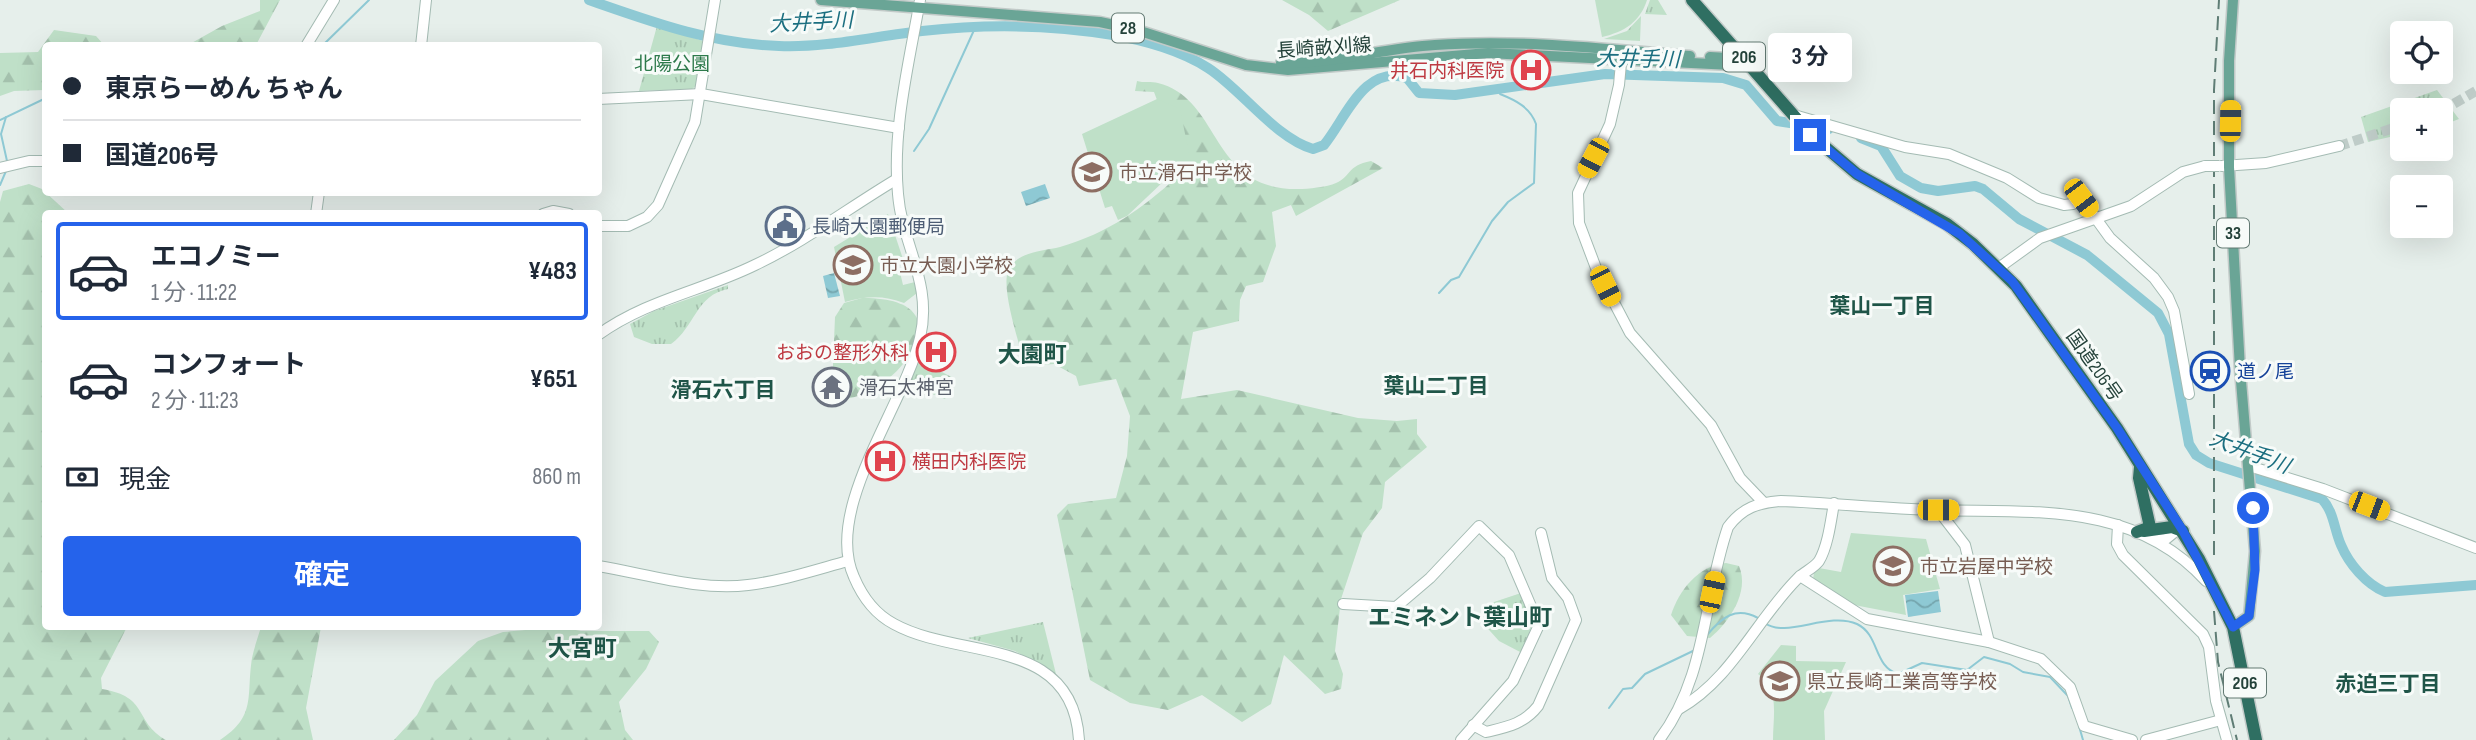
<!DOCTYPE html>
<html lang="ja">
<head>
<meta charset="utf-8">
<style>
	body { margin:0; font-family:"Sofia Sans Condensed","Noto Sans JP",sans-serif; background:#f2f2f3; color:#1f2937; height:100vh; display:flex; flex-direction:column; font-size:26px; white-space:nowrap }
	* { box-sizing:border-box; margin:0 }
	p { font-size:23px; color:#747a83 }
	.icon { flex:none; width:38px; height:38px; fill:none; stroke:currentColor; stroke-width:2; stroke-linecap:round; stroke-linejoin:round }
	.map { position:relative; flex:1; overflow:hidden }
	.panel { position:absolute; left:42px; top:210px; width:560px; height:420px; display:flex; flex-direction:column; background:#fff; border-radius:7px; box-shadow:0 7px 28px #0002 }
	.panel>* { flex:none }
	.banner { position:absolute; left:42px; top:42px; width:560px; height:154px; border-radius:7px; box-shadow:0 7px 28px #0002; display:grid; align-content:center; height:154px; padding:0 21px; background:#fff }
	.buttons { position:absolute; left:2390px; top:21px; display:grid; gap:14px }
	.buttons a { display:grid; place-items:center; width:63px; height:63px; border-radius:7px; background:#fff; box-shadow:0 7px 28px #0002; font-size:35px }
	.end { position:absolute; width:32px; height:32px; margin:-16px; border:9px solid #2563eb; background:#fff; box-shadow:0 0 0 4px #fff }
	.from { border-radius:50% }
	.bubble { position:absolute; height:49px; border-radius:7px; background:#fff; box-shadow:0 7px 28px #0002; font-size:23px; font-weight:700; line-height:49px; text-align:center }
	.car { position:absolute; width:21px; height:42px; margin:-21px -10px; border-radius:9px; box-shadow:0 0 5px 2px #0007; background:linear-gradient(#f5c518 24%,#345 0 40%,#f5c518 0 76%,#345 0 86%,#f5c518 0) }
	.banner b { display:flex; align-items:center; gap:24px; height:66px; font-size:26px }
	.banner b+b { border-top:2px solid #e0e1e3 }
	.banner i { width:18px; height:18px; background:#1f2937 }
	ul { padding:12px 0 0; list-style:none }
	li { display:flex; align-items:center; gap:21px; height:98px; margin:0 14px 10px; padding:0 7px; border:4px solid transparent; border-radius:7px }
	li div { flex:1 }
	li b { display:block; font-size:26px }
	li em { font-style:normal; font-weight:700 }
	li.active { border-color:#2563eb }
	li>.icon { width:63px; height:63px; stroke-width:1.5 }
	.pay { display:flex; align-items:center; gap:18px; height:77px; padding:0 21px; font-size:26px }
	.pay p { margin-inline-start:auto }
	.action { display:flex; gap:14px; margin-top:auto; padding:14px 21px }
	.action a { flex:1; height:80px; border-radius:7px; background:#2563eb; color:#fff; font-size:28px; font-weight:700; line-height:80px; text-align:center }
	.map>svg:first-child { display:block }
	.grass { fill:url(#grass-tufts) }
	.forest { fill:url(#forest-firs) }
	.garden { fill:#bfe0c8 }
	.water { fill:url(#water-waves) }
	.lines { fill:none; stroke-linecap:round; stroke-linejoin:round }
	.stream { stroke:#8ec9d4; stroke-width:2 }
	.river { stroke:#8ec9d4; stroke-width:10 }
	.secondary-tunnel { stroke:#bfccc8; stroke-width:10; stroke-dasharray:10 5; stroke-linecap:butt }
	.secondary-casing { stroke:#a4bbb3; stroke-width:12 }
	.primary-casing { stroke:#c2cac8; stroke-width:13 }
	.highway-casing { stroke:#c2cac8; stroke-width:15 }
	.secondary { stroke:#fff; stroke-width:10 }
	.primary { stroke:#6aa596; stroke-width:10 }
	.highway { stroke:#2f6f62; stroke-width:12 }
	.rail { stroke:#5f7d75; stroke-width:2; stroke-dasharray:14 7; stroke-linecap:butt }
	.secondary-bridge-casing { stroke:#a4bbb3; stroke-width:12; stroke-linecap:butt }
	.secondary-bridge { stroke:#fff; stroke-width:10 }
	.route { stroke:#2563eb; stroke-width:9 }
	.labels { text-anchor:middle; stroke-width:6; stroke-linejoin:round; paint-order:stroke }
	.shield { fill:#f7fbf9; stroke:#637a73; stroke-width:2 }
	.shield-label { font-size:18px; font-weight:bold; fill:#24423a }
	.street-label { font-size:19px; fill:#24423a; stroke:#f7fbf9 }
	.park-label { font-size:19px; fill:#2d7a4b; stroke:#f7fbf9 }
	.health-label { font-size:19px; fill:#be3a42; stroke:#f7fbf9; text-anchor:end }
	.education-label { font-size:19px; fill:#785e54; stroke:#f7fbf9; text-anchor:start }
	.service-label { font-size:19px; fill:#4e5e75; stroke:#f7fbf9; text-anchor:start }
	.transit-label { font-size:19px; fill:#164399; stroke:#f7fbf9; text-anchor:start }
	.worship-label { font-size:19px; fill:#5b616d; stroke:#f7fbf9; text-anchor:start }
	.water-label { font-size:21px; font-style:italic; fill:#1c6f80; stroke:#f7fbf9 }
	.neighbourhood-label { font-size:21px; font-weight:bold; fill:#1f5548; stroke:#f7fbf9 }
	.quarter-label { font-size:23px; font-weight:bold; fill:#1f5548; stroke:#f7fbf9 }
</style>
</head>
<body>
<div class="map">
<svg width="2476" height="740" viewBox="0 0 2476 740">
	<defs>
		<pattern id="grass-tufts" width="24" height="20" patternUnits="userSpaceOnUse" patternTransform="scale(1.75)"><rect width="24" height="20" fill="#bfe0c8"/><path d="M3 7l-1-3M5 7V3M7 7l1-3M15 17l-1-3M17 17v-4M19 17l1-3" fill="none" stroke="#a4c1ad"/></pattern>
		<pattern id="forest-firs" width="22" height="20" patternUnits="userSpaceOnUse" patternTransform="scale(1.75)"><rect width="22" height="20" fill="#bfe0c8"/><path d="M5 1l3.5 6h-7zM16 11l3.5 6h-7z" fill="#a4c1ad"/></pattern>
		<pattern id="water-waves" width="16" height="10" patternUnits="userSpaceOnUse" patternTransform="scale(1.75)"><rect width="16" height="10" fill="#8ec9d4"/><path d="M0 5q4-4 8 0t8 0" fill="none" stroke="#74a5ad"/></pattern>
	</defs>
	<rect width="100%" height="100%" fill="#e6efeb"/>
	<g class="grass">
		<polygon points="1650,0 1658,0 1667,15 1645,14"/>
		<polygon points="1641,16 1640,41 1604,39 1627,31"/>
		<polygon points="657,26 703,41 696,86 692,89 639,91"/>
		<polygon points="2437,90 2459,119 2441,126 2441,110 2403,110 2403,134 2368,142 2361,117"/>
		<path d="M728,285V289C696,295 695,327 671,344H652L634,337L630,324L654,311Z"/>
		<polygon points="920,360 955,379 945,399 908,384"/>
		<polygon points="1521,593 1533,622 1522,653 1499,641 1481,621 1494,602"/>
		<polygon points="1043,622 1056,674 1015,651 968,638"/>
	</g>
	<g class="forest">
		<polygon points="260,0 280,0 256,45 188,45 222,26 260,11"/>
		<polygon points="1282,0 1400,0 1328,31 1309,15"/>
		<polygon points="54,30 96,36 104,45 46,46 45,90 14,91 0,96 0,53 38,52"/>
		<path d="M1137,81C1143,83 1152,81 1158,83C1222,99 1209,190 1298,189C1308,189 1327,187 1336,183C1352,176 1346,166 1371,161L1383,168L1296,216L1291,205L1272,212L1276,246L1263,282L1246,286L1240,300L1239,321L1193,332L1181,399L1237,390L1358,418L1397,421L1417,419V434L1427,447L1385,482L1382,508L1363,533L1341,599L1335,651L1343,674L1341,689L1325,694L1284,655L1271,704L1242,722L1202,695L1168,710L1130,703L1090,680L1057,515L1068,504L1116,498L1127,456L1130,416L1116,379L1079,386L1076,376L1054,364L1025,366C1020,345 1001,291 1008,271C1015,252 1043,251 1060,247C1108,233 1142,209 1178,176L1167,165L1166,124L1154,92L1135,91Z"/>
		<path d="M29,184L42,189L68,213L46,214V626L127,627L101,678L102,689C150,697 133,721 166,740H0V202L3,191Z"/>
		<path d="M862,298C979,297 887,405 840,398L832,388L835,317L844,303Z"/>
		<path d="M1726,563L1739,566C1750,592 1729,622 1710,638L1687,636L1671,615C1679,590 1699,565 1726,563Z"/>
		<path d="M261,627H321L306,708L313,740H220C257,716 246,696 252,658C254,648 258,637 261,627Z"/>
		<polygon points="560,627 581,631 649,631 659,642 646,669 619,702 625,730 633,740 394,740 417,715 435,681 478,641 503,632"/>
	</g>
	<g class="garden">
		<path d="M1595,0H1647C1640,22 1624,32 1602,37Z"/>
		<polygon points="1157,99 1180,109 1191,163 1165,180 1127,216 1118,220 1112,206 1105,208 1082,134"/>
		<path d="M888,214L904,262L898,264L903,285L915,282L917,293L904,303C884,295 866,296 845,302L834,247Z"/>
		<polygon points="1851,533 1926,539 1940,589 1903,595 1906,615 1849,604 1813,580 1814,572 1819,568 1841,572"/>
		<path d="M1781,645L1796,646V661L1846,662L1824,711L1825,740H1773C1773,716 1780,688 1758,674Z"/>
	</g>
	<g class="water">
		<polygon points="1045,184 1050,198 1026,206 1021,192"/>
		<polygon points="834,273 840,296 828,298 823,276"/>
		<polygon points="1938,591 1941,612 1908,617 1905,595"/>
	</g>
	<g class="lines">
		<g class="stream">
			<polyline points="322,46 369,0"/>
			<polyline points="6,117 1,134 7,161"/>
			<polyline points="0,120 46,98"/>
			<polyline points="914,151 929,129 975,28"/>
			<polyline points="0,185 6,171"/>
			<path d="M1439,293L1451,280L1459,277L1492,221L1508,202L1534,183L1536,124C1530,107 1515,100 1500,94L1498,89"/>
			<path d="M1765,623C1786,639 1828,611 1857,624C1880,635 1873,666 1898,674L1922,663L1967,670L1984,657L2010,664L2023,672L2050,677L2068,696L2072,708"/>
			<path d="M1707,635C1722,617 1736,606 1758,618"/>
			<polyline points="1609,708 1623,689 1632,688 1645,674 1695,650"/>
			<polyline points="2079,726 2083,740"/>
		</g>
		<g class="river">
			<path d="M589,0C652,22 712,44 779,46C827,48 875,36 922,31C984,24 1052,25 1113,35C1144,40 1182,51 1208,68C1241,89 1275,138 1313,149L1324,145C1346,118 1364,64 1407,78L1419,93L1455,95L1605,74L1723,78L1746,85L1777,121L1829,129"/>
			<path d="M1861,138L1881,146L1900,176L1921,188L1938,191L1975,186L1983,189L2019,219L2087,255L2158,313L2169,334L2189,444L2196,455L2209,463L2322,499C2334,512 2334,529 2341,545C2349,564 2366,584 2385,592L2476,585"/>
		</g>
		<g class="secondary-tunnel">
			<polyline points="2441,111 2476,91"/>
			<polyline points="2339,146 2403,125"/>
		</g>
		<defs>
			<g id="secondary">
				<path d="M920,0C909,63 892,130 898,194C902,245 933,283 920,338C905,404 823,509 854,577C862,596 875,614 894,624C959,660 1073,635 1079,740"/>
				<polyline points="306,46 334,0"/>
				<polyline points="421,46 426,0"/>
				<polyline points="1622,52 1619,85 1610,124 1578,193 1579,223 1596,268 1630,333 1711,425 1740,478 1763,502"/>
				<polyline points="598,99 701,94 899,128"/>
				<polyline points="1794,115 1905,147 1949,154 2007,178 2039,198 2064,205 2073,204 2081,198 2110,238 2154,278 2168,297 2174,311 2189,394"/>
				<polyline points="2222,166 2266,163 2339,146"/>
				<polyline points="0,168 29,161 46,161"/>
				<polyline points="316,214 319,192"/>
				<polyline points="543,214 553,211 569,214"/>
				<polyline points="598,226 628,226 647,217 658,205 695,122 715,0"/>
				<polyline points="2000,267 2040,238 2131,206 2183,172 2205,166"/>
				<path d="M598,335C646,300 702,291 755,265C804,242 850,207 897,179"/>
				<polyline points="2249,466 2323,489 2476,548"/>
				<polyline points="1938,510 1965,545 1989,642"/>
				<polyline points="2118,525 2117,544 2123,555 2203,634 2209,647 2216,701 2227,740"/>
				<polyline points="2156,540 2166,539 2177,530 2177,522"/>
				<path d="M598,566C647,574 699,591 748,585C782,581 815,570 848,561"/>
				<polyline points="1800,576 1867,619 1989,642 2041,659 2070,687 2084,726 2132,740"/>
				<polyline points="1343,604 1396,607 1430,578 1479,526 1509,555 1539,625 1513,681 1461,740"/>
				<path d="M1679,709C1732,679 1756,620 1798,578C1804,572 1814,568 1819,561C1828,546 1831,520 1834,503"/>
				<path d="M1473,725L1486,732C1507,727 1524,724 1538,706L1576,620L1568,598L1552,578L1541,533"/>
				<path d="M1659,740C1707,677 1703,599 1728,527C1743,507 1758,503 1781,501C1833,503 1885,509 1936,510C2033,513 2134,501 2206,581"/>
				<polyline points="2146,740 2221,720"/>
			</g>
			<g id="primary">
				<polyline points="821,0 1100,22 1137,30 1246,65 1288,70 1488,53 1752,66"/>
				<polyline points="1710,57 1746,59"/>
				<path d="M1281,63C1332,64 1384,48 1435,45C1521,39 1605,49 1690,56"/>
				<polyline points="2233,627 2249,616 2255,551 2240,369 2229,167 2229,61 2233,0"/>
			</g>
			<g id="highway">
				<polyline points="1692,0 1810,134 1857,174 1947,224 1973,244 2016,286 2117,428 2199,559 2233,627 2256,740"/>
				<polyline points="2144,531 2172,527 2183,531"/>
				<polyline points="2137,532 2150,527 2139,478 2140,467"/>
			</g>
		</defs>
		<use href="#secondary" class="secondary-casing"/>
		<use href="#primary" class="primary-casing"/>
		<use href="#highway" class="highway-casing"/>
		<use href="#secondary" class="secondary"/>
		<use href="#primary" class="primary"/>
		<use href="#highway" class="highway"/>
		<g class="rail">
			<polyline points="2214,555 2214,90 2219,0"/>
			<polyline points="2214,611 2218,662 2237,740"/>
		</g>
		<defs>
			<polyline id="secondary-bridge" points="2205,166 2219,166"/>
		</defs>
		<use href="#secondary-bridge" class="secondary-bridge-casing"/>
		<use href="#secondary-bridge" class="secondary-bridge"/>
	</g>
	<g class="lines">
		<polyline class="route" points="1810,135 1857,174 1960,234 2012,281 2117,428 2183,531 2233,627 2249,616 2255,570 2253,508"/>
	</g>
	<defs>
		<symbol id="hospital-ring" viewBox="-11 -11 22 22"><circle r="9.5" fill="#f7fbf9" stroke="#e0444e" stroke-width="1.5"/><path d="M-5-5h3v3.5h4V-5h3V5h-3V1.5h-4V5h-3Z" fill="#e0444e"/></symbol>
		<symbol id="school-ring" viewBox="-11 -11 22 22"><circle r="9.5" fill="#f7fbf9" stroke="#8d6e63" stroke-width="1.5"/><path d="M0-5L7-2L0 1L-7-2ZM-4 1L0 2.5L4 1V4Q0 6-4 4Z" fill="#8d6e63"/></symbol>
		<symbol id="civic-ring" viewBox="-11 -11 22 22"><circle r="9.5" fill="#f7fbf9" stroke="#5c6f8a" stroke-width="1.5"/><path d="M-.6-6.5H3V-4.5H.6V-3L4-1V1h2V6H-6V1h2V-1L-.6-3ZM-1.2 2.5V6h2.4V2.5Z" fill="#5c6f8a"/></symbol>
		<symbol id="station-ring" viewBox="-11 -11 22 22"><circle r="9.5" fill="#f7fbf9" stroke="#1a4fb4" stroke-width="1.5"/><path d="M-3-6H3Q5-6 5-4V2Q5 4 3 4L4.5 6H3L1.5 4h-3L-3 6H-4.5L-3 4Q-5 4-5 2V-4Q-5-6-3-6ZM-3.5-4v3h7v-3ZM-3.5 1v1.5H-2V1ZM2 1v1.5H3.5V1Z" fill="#1a4fb4"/></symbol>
		<symbol id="temple-ring" viewBox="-11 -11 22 22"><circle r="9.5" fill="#f7fbf9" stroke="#6b7280" stroke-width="1.5"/><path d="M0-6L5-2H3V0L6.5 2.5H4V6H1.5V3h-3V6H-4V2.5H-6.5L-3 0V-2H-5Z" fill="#6b7280"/></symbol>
	</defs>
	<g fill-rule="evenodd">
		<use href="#hospital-ring" x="1509" y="48" width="44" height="44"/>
		<use href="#school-ring" x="1070" y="150" width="44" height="44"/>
		<use href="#civic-ring" x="763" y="204" width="44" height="44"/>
		<use href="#school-ring" x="831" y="243" width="44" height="44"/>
		<use href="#hospital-ring" x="914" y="330" width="44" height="44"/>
		<use href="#station-ring" x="2188" y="349" width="44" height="44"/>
		<use href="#temple-ring" x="810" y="365" width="44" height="44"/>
		<use href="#hospital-ring" x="863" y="439" width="44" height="44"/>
		<use href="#school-ring" x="1871" y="544" width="44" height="44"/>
		<use href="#school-ring" x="1758" y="659" width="44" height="44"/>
	</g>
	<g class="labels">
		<g class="shield">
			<rect x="1112" y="13.5" width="32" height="29" rx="5"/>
			<rect x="1723" y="42.5" width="42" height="29" rx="5"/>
			<rect x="2217" y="218.5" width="32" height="29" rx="5"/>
			<rect x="2224" y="668.5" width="42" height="29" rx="5"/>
		</g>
		<g class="shield-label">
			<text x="1128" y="34">28</text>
			<text x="1744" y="63">206</text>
			<text x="2233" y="239">33</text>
			<text x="2245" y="689">206</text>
		</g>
		<g class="street-label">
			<text transform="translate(1324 47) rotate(-4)" y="7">長崎畝刈線</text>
			<text transform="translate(2095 365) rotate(55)" y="7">国道206号</text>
		</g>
		<g class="park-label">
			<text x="672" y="70">北陽公園</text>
		</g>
		<g class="health-label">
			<text x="1504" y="77">井石内科医院</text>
			<text x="909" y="359">おおの整形外科</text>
			<text x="912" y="468" text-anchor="start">横田内科医院</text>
		</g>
		<g class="education-label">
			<text x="1119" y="179">市立滑石中学校</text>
			<text x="880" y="272">市立大園小学校</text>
			<text x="1920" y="573">市立岩屋中学校</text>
			<text x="1807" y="688">県立長崎工業高等学校</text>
		</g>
		<g class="service-label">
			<text x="812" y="233">長崎大園郵便局</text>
		</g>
		<g class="transit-label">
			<text x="2237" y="378">道ノ尾</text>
		</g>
		<g class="worship-label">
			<text x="859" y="394">滑石太神宮</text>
		</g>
		<g class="water-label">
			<text transform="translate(811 22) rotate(-3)" y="7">大井手川</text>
			<text transform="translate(1638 59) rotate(1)" y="7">大井手川</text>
			<text transform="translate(2250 452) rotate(21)" y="7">大井手川</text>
		</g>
		<g class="neighbourhood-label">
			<text x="1882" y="313">葉山一丁目</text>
			<text x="1436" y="393">葉山二丁目</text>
			<text x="723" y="397">滑石六丁目</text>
			<text x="2388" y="691">赤迫三丁目</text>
		</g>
		<g class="quarter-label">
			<text x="1032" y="362">大園町</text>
			<text x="1460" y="625">エミネント葉山町</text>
			<text x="582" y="656">大宮町</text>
		</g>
	</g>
</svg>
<div class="buttons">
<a><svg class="icon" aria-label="locate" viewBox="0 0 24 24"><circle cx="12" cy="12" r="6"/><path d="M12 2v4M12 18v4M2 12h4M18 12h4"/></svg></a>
<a>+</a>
<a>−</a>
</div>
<i class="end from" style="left:2253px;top:508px"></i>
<i class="end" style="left:1810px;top:135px"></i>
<div class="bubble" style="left:1768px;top:33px;width:84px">3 分</div>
<i class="car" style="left:2230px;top:121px;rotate:1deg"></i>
<i class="car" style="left:1593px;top:158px;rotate:208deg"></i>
<i class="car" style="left:2081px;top:198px;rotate:143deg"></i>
<i class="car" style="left:1605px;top:286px;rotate:154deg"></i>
<i class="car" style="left:2369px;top:506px;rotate:111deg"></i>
<i class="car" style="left:1938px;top:510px;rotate:90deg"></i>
<i class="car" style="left:1712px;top:592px;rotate:12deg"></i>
<div class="banner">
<b><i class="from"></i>東京らーめん ちゃん</b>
<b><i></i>国道206号</b>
</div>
<section class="panel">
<ul>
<li class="active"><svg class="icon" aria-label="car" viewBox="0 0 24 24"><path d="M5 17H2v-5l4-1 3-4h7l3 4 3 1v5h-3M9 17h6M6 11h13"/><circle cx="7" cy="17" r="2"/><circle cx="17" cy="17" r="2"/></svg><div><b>エコノミー</b><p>1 分 · 11:22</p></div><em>¥483</em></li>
<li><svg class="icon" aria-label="car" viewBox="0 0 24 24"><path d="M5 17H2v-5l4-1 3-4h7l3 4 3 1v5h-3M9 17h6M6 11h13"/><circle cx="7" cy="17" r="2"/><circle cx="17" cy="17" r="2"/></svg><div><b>コンフォート</b><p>2 分 · 11:23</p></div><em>¥651</em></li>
</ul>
<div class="pay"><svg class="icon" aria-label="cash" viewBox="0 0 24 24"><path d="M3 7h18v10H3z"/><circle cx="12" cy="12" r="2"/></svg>現金<p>860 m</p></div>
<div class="action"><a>確定</a></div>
</section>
</div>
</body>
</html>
